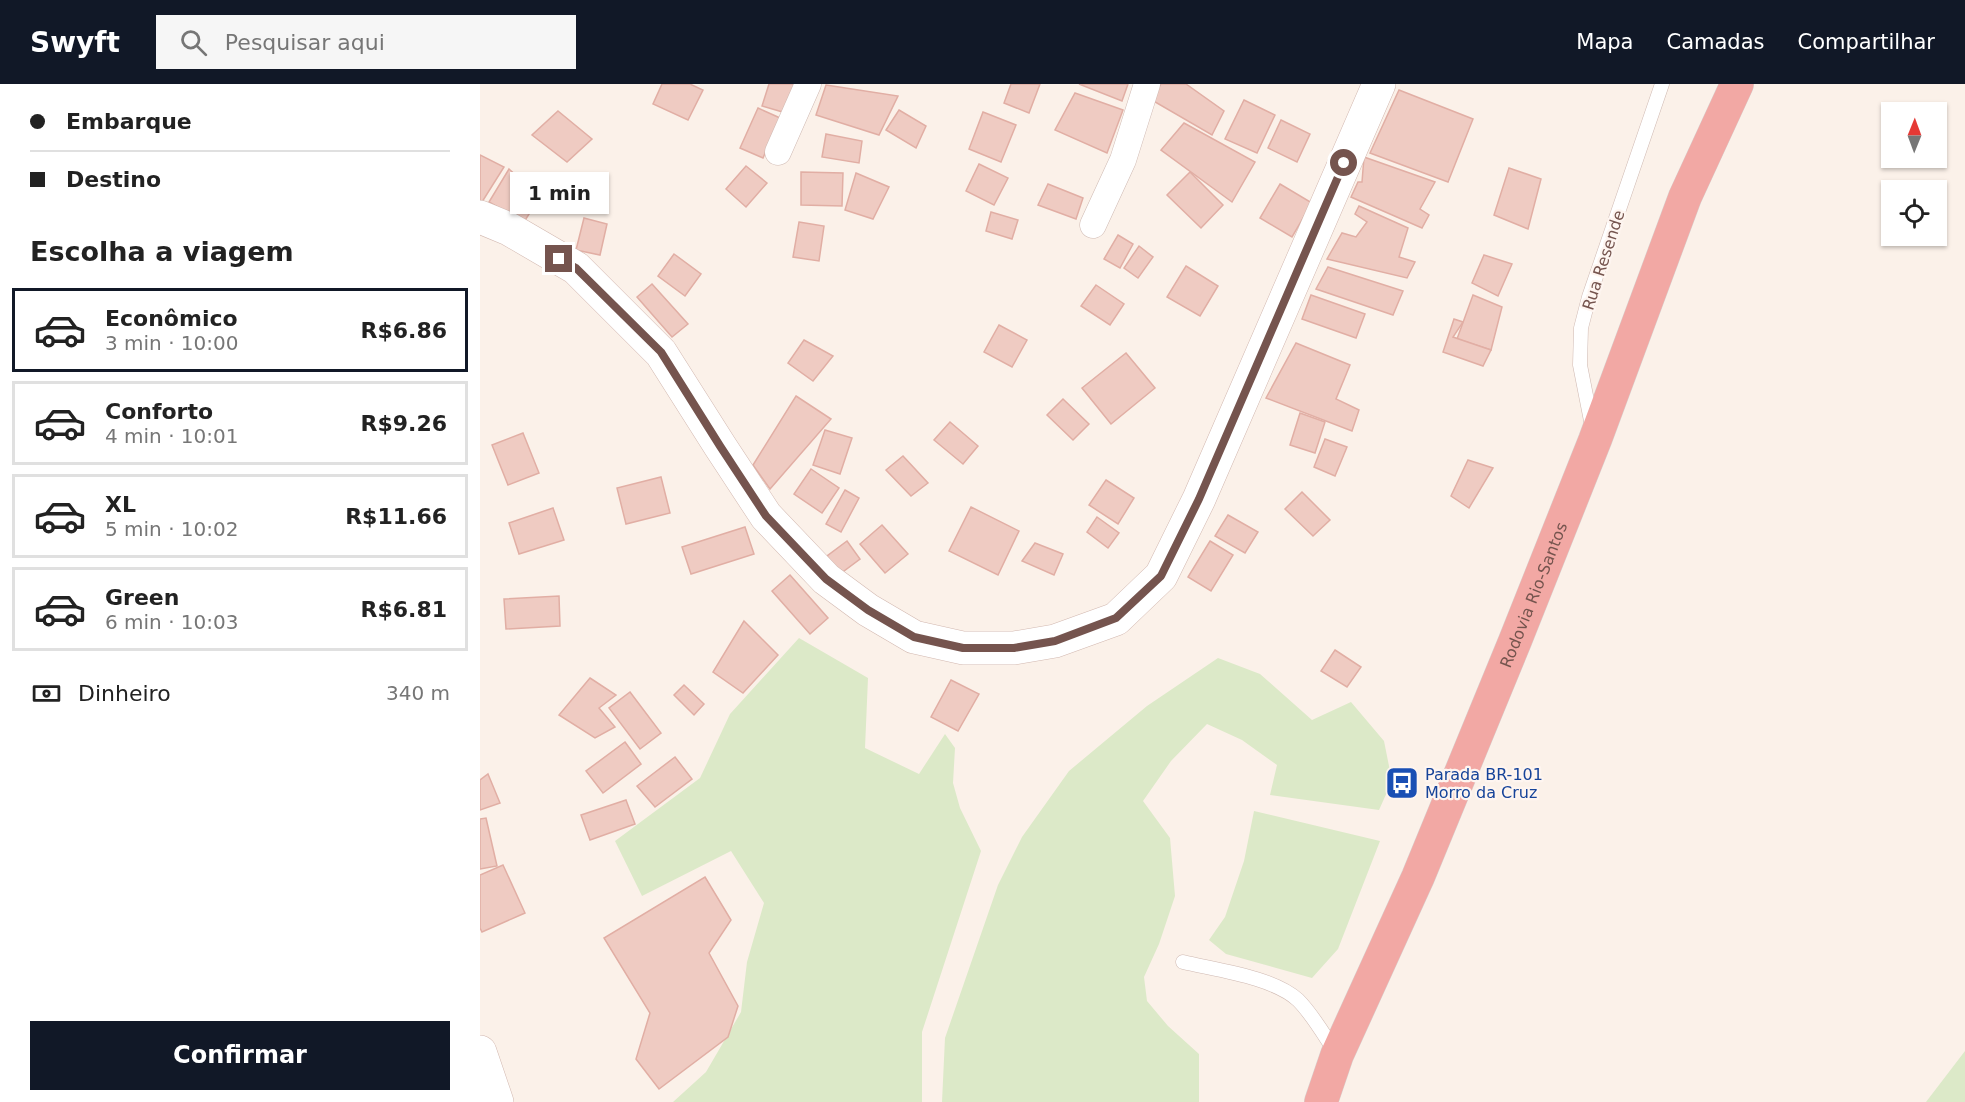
<!DOCTYPE html>
<html lang="pt">
<head>
<meta charset="utf-8">
<style>
	body { margin:0; font-family:"DejaVu Sans",sans-serif; background:#f6f6f6; color:#222; height:100vh; display:flex; flex-direction:column; font-size:22px; white-space:nowrap }
	* { box-sizing:border-box; margin:0 }
	p { font-size:20px; color:#767676 }
	.icon { flex:none; width:33px; height:33px; fill:none; stroke:currentColor; stroke-width:2; stroke-linecap:round; stroke-linejoin:round }
	.map { position:relative; flex:1; overflow:hidden }
	.details { display:flex; flex-direction:column; background:#fff; width:480px }
	.details>* { flex:none }
	.top-card { display:grid; align-content:center; height:132px; padding:0 30px; background:#fff }
	.needle { width:39px; rotate:1deg }
	.fabs { position:absolute; left:1401px; top:18px; display:grid; gap:12px }
	.fabs a { display:grid; place-items:center; width:66px; height:66px; border-radius:0px; background:#fff; box-shadow:0 2px 4px #0004; font-size:30px }
	.end { position:absolute; width:27px; height:27px; margin:-14px; border:8px solid #75544e; background:#fff; box-shadow:0 0 0 3px #fff }
	.from { border-radius:50% }
	.bubble { position:absolute; height:42px; border-radius:0px; background:#fff; box-shadow:0 2px 4px #0004; font-size:20px; font-weight:800; line-height:42px; text-align:center }
	.top-card b { display:flex; align-items:center; gap:21px; height:57px; font-size:22px }
	.top-card b+b { border-top:2px solid #e0e0e0 }
	.top-card i { width:15px; height:15px; background:#222 }
	ul { padding:0; list-style:none }
	li { display:flex; align-items:center; gap:18px; height:84px; margin:0 12px 9px; padding:0 18px; border:3px solid #e0e0e0; border-radius:0px }
	li div { flex:1 }
	li b { display:block; font-size:22px }
	li em { font-style:normal; font-weight:800 }
	li.on { border-color:#111827 }
	li>.icon { width:54px; height:54px; stroke-width:1.5 }
	h2 { padding:0 30px; font-size:27px; line-height:72px }
	.pay { display:flex; align-items:center; gap:15px; height:66px; padding:0 30px; font-size:22px }
	.pay p { margin-inline-start:auto }
	.action { display:flex; gap:12px; margin-top:auto; padding:12px 30px }
	.action a { flex:1; height:69px; border-radius:0px; background:#111827; color:#fff; font-size:24px; font-weight:800; line-height:69px; text-align:center }
	header { display:flex; align-items:center; gap:36px; box-sizing:border-box; height:84px; padding:0 30px; background:#111827; color:#fff }
	header strong { font-size:28px }
	nav { display:flex; gap:33px; margin-inline-start:auto; font-size:21px }
	.search { width:420px; height:54px; background:#f6f6f6; display:flex; align-items:center; gap:15px; box-sizing:border-box; padding:0 21px; border-radius:0px; color:#767676; font-size:22px }
	main { display:flex; flex:1; min-height:0 }
	.map>svg:first-child { display:block }
	.green { fill:#dce9c8 }
	.building { fill:#efcbc2; stroke:#e1aea4; stroke-width:1.5 }
	.lines { fill:none; stroke-linecap:round; stroke-linejoin:round }
	.lane-casing { stroke:#cfb9b2; stroke-width:15 }
	.street-casing { stroke:#cfb9b2; stroke-width:27 }
	.secondary-casing { stroke:#d2b8b0; stroke-width:34 }
	.highway-casing { stroke:#d8cfcd; stroke-width:34 }
	.lane { stroke:#fff; stroke-width:14 }
	.street { stroke:#fff; stroke-width:26 }
	.secondary { stroke:#fff; stroke-width:33 }
	.highway { stroke:#f2a8a4; stroke-width:33 }
	.route { stroke:#75544e; stroke-width:8 }
	.labels { text-anchor:middle; stroke-width:4.5; stroke-linejoin:round; paint-order:stroke }
	.street-label { font-size:16px; fill:#75544e; stroke:#fef5f0 }
	.transit-label { font-size:16px; fill:#164399; stroke:#fef5f0; text-anchor:start }
</style>
</head>
<body>
<header>
<strong>Swyft</strong>
<div class="search"><svg class="icon" aria-label="search" viewBox="0 0 24 24"><circle cx="10" cy="10" r="6"/><path d="M15 15l6 6"/></svg>Pesquisar aqui</div>
<nav><a>Mapa</a><a>Camadas</a><a>Compartilhar</a></nav>
</header>
<main>
<section class="details">
<div class="top-card">
<b><i class="from"></i>Embarque</b>
<b><i></i>Destino</b>
</div>
<h2>Escolha a viagem</h2>
<ul>
<li class="on"><svg class="icon" aria-label="car" viewBox="0 0 24 24"><path d="M5 17H2v-5l4-1 3-4h7l3 4 3 1v5h-3M9 17h6M6 11h13"/><circle cx="7" cy="17" r="2"/><circle cx="17" cy="17" r="2"/></svg><div><b>Econômico</b><p>3 min · 10:00</p></div><em>R$6.86</em></li>
<li><svg class="icon" aria-label="car" viewBox="0 0 24 24"><path d="M5 17H2v-5l4-1 3-4h7l3 4 3 1v5h-3M9 17h6M6 11h13"/><circle cx="7" cy="17" r="2"/><circle cx="17" cy="17" r="2"/></svg><div><b>Conforto</b><p>4 min · 10:01</p></div><em>R$9.26</em></li>
<li><svg class="icon" aria-label="car" viewBox="0 0 24 24"><path d="M5 17H2v-5l4-1 3-4h7l3 4 3 1v5h-3M9 17h6M6 11h13"/><circle cx="7" cy="17" r="2"/><circle cx="17" cy="17" r="2"/></svg><div><b>XL</b><p>5 min · 10:02</p></div><em>R$11.66</em></li>
<li><svg class="icon" aria-label="car" viewBox="0 0 24 24"><path d="M5 17H2v-5l4-1 3-4h7l3 4 3 1v5h-3M9 17h6M6 11h13"/><circle cx="7" cy="17" r="2"/><circle cx="17" cy="17" r="2"/></svg><div><b>Green</b><p>6 min · 10:03</p></div><em>R$6.81</em></li>
</ul>
<div class="pay"><svg class="icon" aria-label="cash" viewBox="0 0 24 24"><path d="M3 7h18v10H3z"/><circle cx="12" cy="12" r="2"/></svg>Dinheiro<p>340 m</p></div>
<div class="action"><a>Confirmar</a></div>
</section>
<div class="map">
<svg width="1485" height="1018" viewBox="0 0 1485 1018">
	<rect width="100%" height="100%" fill="#fbf1e9"/>
	<g class="green">
		<polygon points="319,554 388,594 385,664 439,690 465,650 475,664 473,699 480,724 501,767 442,948 442,1018 193,1018 226,988 261,928 267,878 284,819 251,767 162,812 135,757 220,694 250,630"/>
		<polygon points="738,574 780,590 832,636 871,618 904,657 912,697 899,726 790,711 797,681 762,656 727,640 691,677 663,717 690,754 695,812 679,860 664,893 667,917 688,942 719,970 719,1018 462,1018 465,954 518,801 542,753 589,687 667,622"/>
		<polygon points="774,727 900,757 858,865 832,894 746,870 729,856 745,833 764,777"/>
		<polygon points="1485,967 1485,1018 1446,1018"/>
	</g>
	<g class="building">
		<polygon points="182,0 210,0 223,6 208,36 173,20"/>
		<polygon points="289,0 315,0 306,29 282,22"/>
		<polygon points="531,0 560,0 549,29 524,19"/>
		<polygon points="599,0 648,0 642,17"/>
		<polygon points="681,0 706,0 744,27 732,51 670,15"/>
		<polygon points="346,1 418,12 399,51 336,31"/>
		<polygon points="919,6 993,35 968,98 890,69"/>
		<polygon points="595,9 643,26 627,69 575,46"/>
		<polygon points="764,16 795,31 777,69 745,55"/>
		<polygon points="278,24 300,34 283,74 260,64"/>
		<polygon points="419,26 446,42 436,64 406,46"/>
		<polygon points="78,27 112,55 87,78 52,51"/>
		<polygon points="503,28 536,41 521,78 489,65"/>
		<polygon points="801,36 830,50 817,78 788,64"/>
		<polygon points="704,39 775,78 752,118 681,66"/>
		<polygon points="346,50 382,57 379,79 342,73"/>
		<polygon points="0,71 24,83 2,118 0,117"/>
		<polygon points="884,73 955,98 940,125 949,131 942,144 871,113 878,98 882,98"/>
		<polygon points="499,80 528,94 514,121 486,107"/>
		<polygon points="266,82 287,99 266,123 246,105"/>
		<polygon points="1029,84 1061,95 1048,145 1014,131"/>
		<polygon points="29,85 60,113 44,138 9,118"/>
		<polygon points="321,88 363,89 362,122 321,121"/>
		<polygon points="710,88 743,121 721,144 687,111"/>
		<polygon points="376,89 409,103 393,135 365,126"/>
		<polygon points="568,100 603,114 596,135 558,121"/>
		<polygon points="800,100 832,119 812,153 780,134"/>
		<polygon points="879,122 928,144 919,173 935,178 927,194 847,175 862,149 876,153 887,138 875,130"/>
		<polygon points="511,128 538,136 532,155 506,147"/>
		<polygon points="104,134 127,140 120,171 96,166"/>
		<polygon points="319,138 344,142 339,177 313,173"/>
		<polygon points="638,151 653,160 640,184 624,175"/>
		<polygon points="659,162 673,173 658,194 644,184"/>
		<polygon points="194,170 221,190 205,212 178,192"/>
		<polygon points="1004,171 1032,180 1018,212 992,199"/>
		<polygon points="706,182 738,202 720,232 687,213"/>
		<polygon points="848,183 923,207 913,231 836,205"/>
		<polygon points="172,200 208,240 192,253 157,213"/>
		<polygon points="616,201 644,220 630,241 601,222"/>
		<polygon points="831,211 885,230 876,254 822,235"/>
		<polygon points="993,211 1022,223 1011,266 977,255"/>
		<polygon points="974,235 983,238 973,253 1011,266 1003,282 963,268"/>
		<polygon points="519,241 547,256 532,283 504,268"/>
		<polygon points="324,256 353,272 333,297 308,279"/>
		<polygon points="816,259 870,281 856,315 879,326 872,347 786,314"/>
		<polygon points="646,269 675,304 631,340 602,304"/>
		<polygon points="316,312 351,335 290,405 273,381"/>
		<polygon points="583,315 609,340 593,356 567,331"/>
		<polygon points="820,329 845,338 835,369 810,361"/>
		<polygon points="470,338 498,362 483,380 454,356"/>
		<polygon points="345,346 372,354 360,390 333,381"/>
		<polygon points="43,349 59,389 28,401 12,361"/>
		<polygon points="845,355 867,363 855,392 834,383"/>
		<polygon points="423,372 448,399 431,412 406,386"/>
		<polygon points="988,376 1013,384 989,424 971,412"/>
		<polygon points="331,385 359,404 342,429 314,410"/>
		<polygon points="181,393 190,429 146,440 137,404"/>
		<polygon points="626,396 654,414 638,440 609,421"/>
		<polygon points="365,406 379,414 361,448 346,440"/>
		<polygon points="822,408 850,436 833,452 805,425"/>
		<polygon points="491,423 539,447 518,491 469,467"/>
		<polygon points="73,424 84,456 39,470 29,439"/>
		<polygon points="748,431 778,448 765,469 735,452"/>
		<polygon points="617,433 639,449 628,464 607,448"/>
		<polygon points="402,441 428,470 405,489 380,460"/>
		<polygon points="265,443 274,470 211,490 202,463"/>
		<polygon points="367,457 380,475 360,490 347,472"/>
		<polygon points="730,457 753,471 731,507 708,493"/>
		<polygon points="555,459 583,470 574,491 542,477"/>
		<polygon points="310,491 348,534 330,550 292,507"/>
		<polygon points="79,512 80,542 26,545 24,515"/>
		<polygon points="264,537 298,571 263,609 233,588"/>
		<polygon points="855,566 881,583 867,603 841,587"/>
		<polygon points="110,594 136,611 119,624 135,643 115,654 79,631"/>
		<polygon points="471,596 499,610 478,647 451,633"/>
		<polygon points="204,601 224,620 214,631 194,611"/>
		<polygon points="150,608 181,649 160,665 129,624"/>
		<polygon points="145,658 161,680 123,709 106,687"/>
		<polygon points="195,673 212,695 175,723 157,702"/>
		<polygon points="8,690 20,719 0,726 0,696"/>
		<polygon points="146,716 155,740 110,756 101,731"/>
		<polygon points="6,734 17,782 0,785 0,735"/>
		<polygon points="23,781 45,829 2,848 0,844 0,791"/>
		<polygon points="225,793 251,836 229,869 258,922 248,953 179,1005 156,975 170,929 124,854"/>
	</g>
	<g class="lines">
		<defs>
			<g id="lane">
				<polyline points="1112,342 1100,281 1101,244 1109,213 1182,0"/>
				<path d="M703,878C736,886 793,893 818,916C833,931 844,951 856,969"/>
			</g>
			<g id="street">
				<polyline points="298,68 328,0"/>
				<polyline points="613,141 643,76 667,0"/>
			</g>
			<g id="secondary">
				<polyline points="0,133 29,145 96,184 181,269 240,362 286,432 346,495 388,526 434,553 483,564 534,564 575,557 636,535 681,492 719,415 899,0"/>
				<polyline points="0,968 17,1018"/>
			</g>
			<g id="highway">
				<path id="s1" d="M841,1018L857,971L938,793L1035,557L1115,356L1205,113L1257,0"/>
			</g>
		</defs>
		<use href="#lane" class="lane-casing"/>
		<use href="#street" class="street-casing"/>
		<use href="#secondary" class="secondary-casing"/>
		<use href="#highway" class="highway-casing"/>
		<use href="#lane" class="lane"/>
		<use href="#street" class="street"/>
		<use href="#secondary" class="secondary"/>
		<use href="#highway" class="highway"/>
	</g>
	<g class="lines">
		<polyline class="route" points="79,175 96,184 181,268 240,362 286,432 346,495 388,526 434,553 483,564 534,564 575,557 636,534 681,492 719,415 864,79"/>
	</g>
	<defs>
		<symbol id="bus-square" viewBox="-11 -11 22 22"><rect x="-9" y="-9" width="18" height="18" rx="4" fill="#1a4fb4" stroke="#fef5f0"/><path d="M-5-6H5V4H4V6H2V4H-2V6H-4V4H-5ZM-3.5-4V0h7V-4ZM-3.5 1.2v1.5H-2V1.2ZM2 1.2v1.5H3.5V1.2Z" fill="#fff"/></symbol>
	</defs>
	<g fill-rule="evenodd">
		<use href="#bus-square" x="903" y="680" width="38" height="38"/>
	</g>
	<g class="labels">
		<g class="street-label">
			<text transform="translate(1123 176) rotate(-72)" y="6">Rua Resende</text>
			<text dy="6" stroke="none"><textPath href="#s1" startOffset="550">Rodovia Rio-Santos</textPath></text>
		</g>
		<g class="transit-label">
			<text x="945" y="696">Parada BR-101<tspan x="945" dy="18">Morro da Cruz</tspan></text>
		</g>
	</g>
</svg>
<div class="fabs">
<a><svg class="needle" viewBox="-14 -14 28 28"><path d="M0-13l5 13h-10z" fill="#e53935"/><path d="M0 13l5-13h-10z" fill="#767676"/></svg></a>
<a><svg class="icon" aria-label="locate" viewBox="0 0 24 24"><circle cx="12" cy="12" r="6"/><path d="M12 2v4M12 18v4M2 12h4M18 12h4"/></svg></a>
</div>
<i class="end from" style="left:864px;top:79px"></i>
<i class="end" style="left:79px;top:175px"></i>
<div class="bubble" style="left:30px;top:88px;width:99px">1 min</div>
</div>
</main>
</body>
</html>
